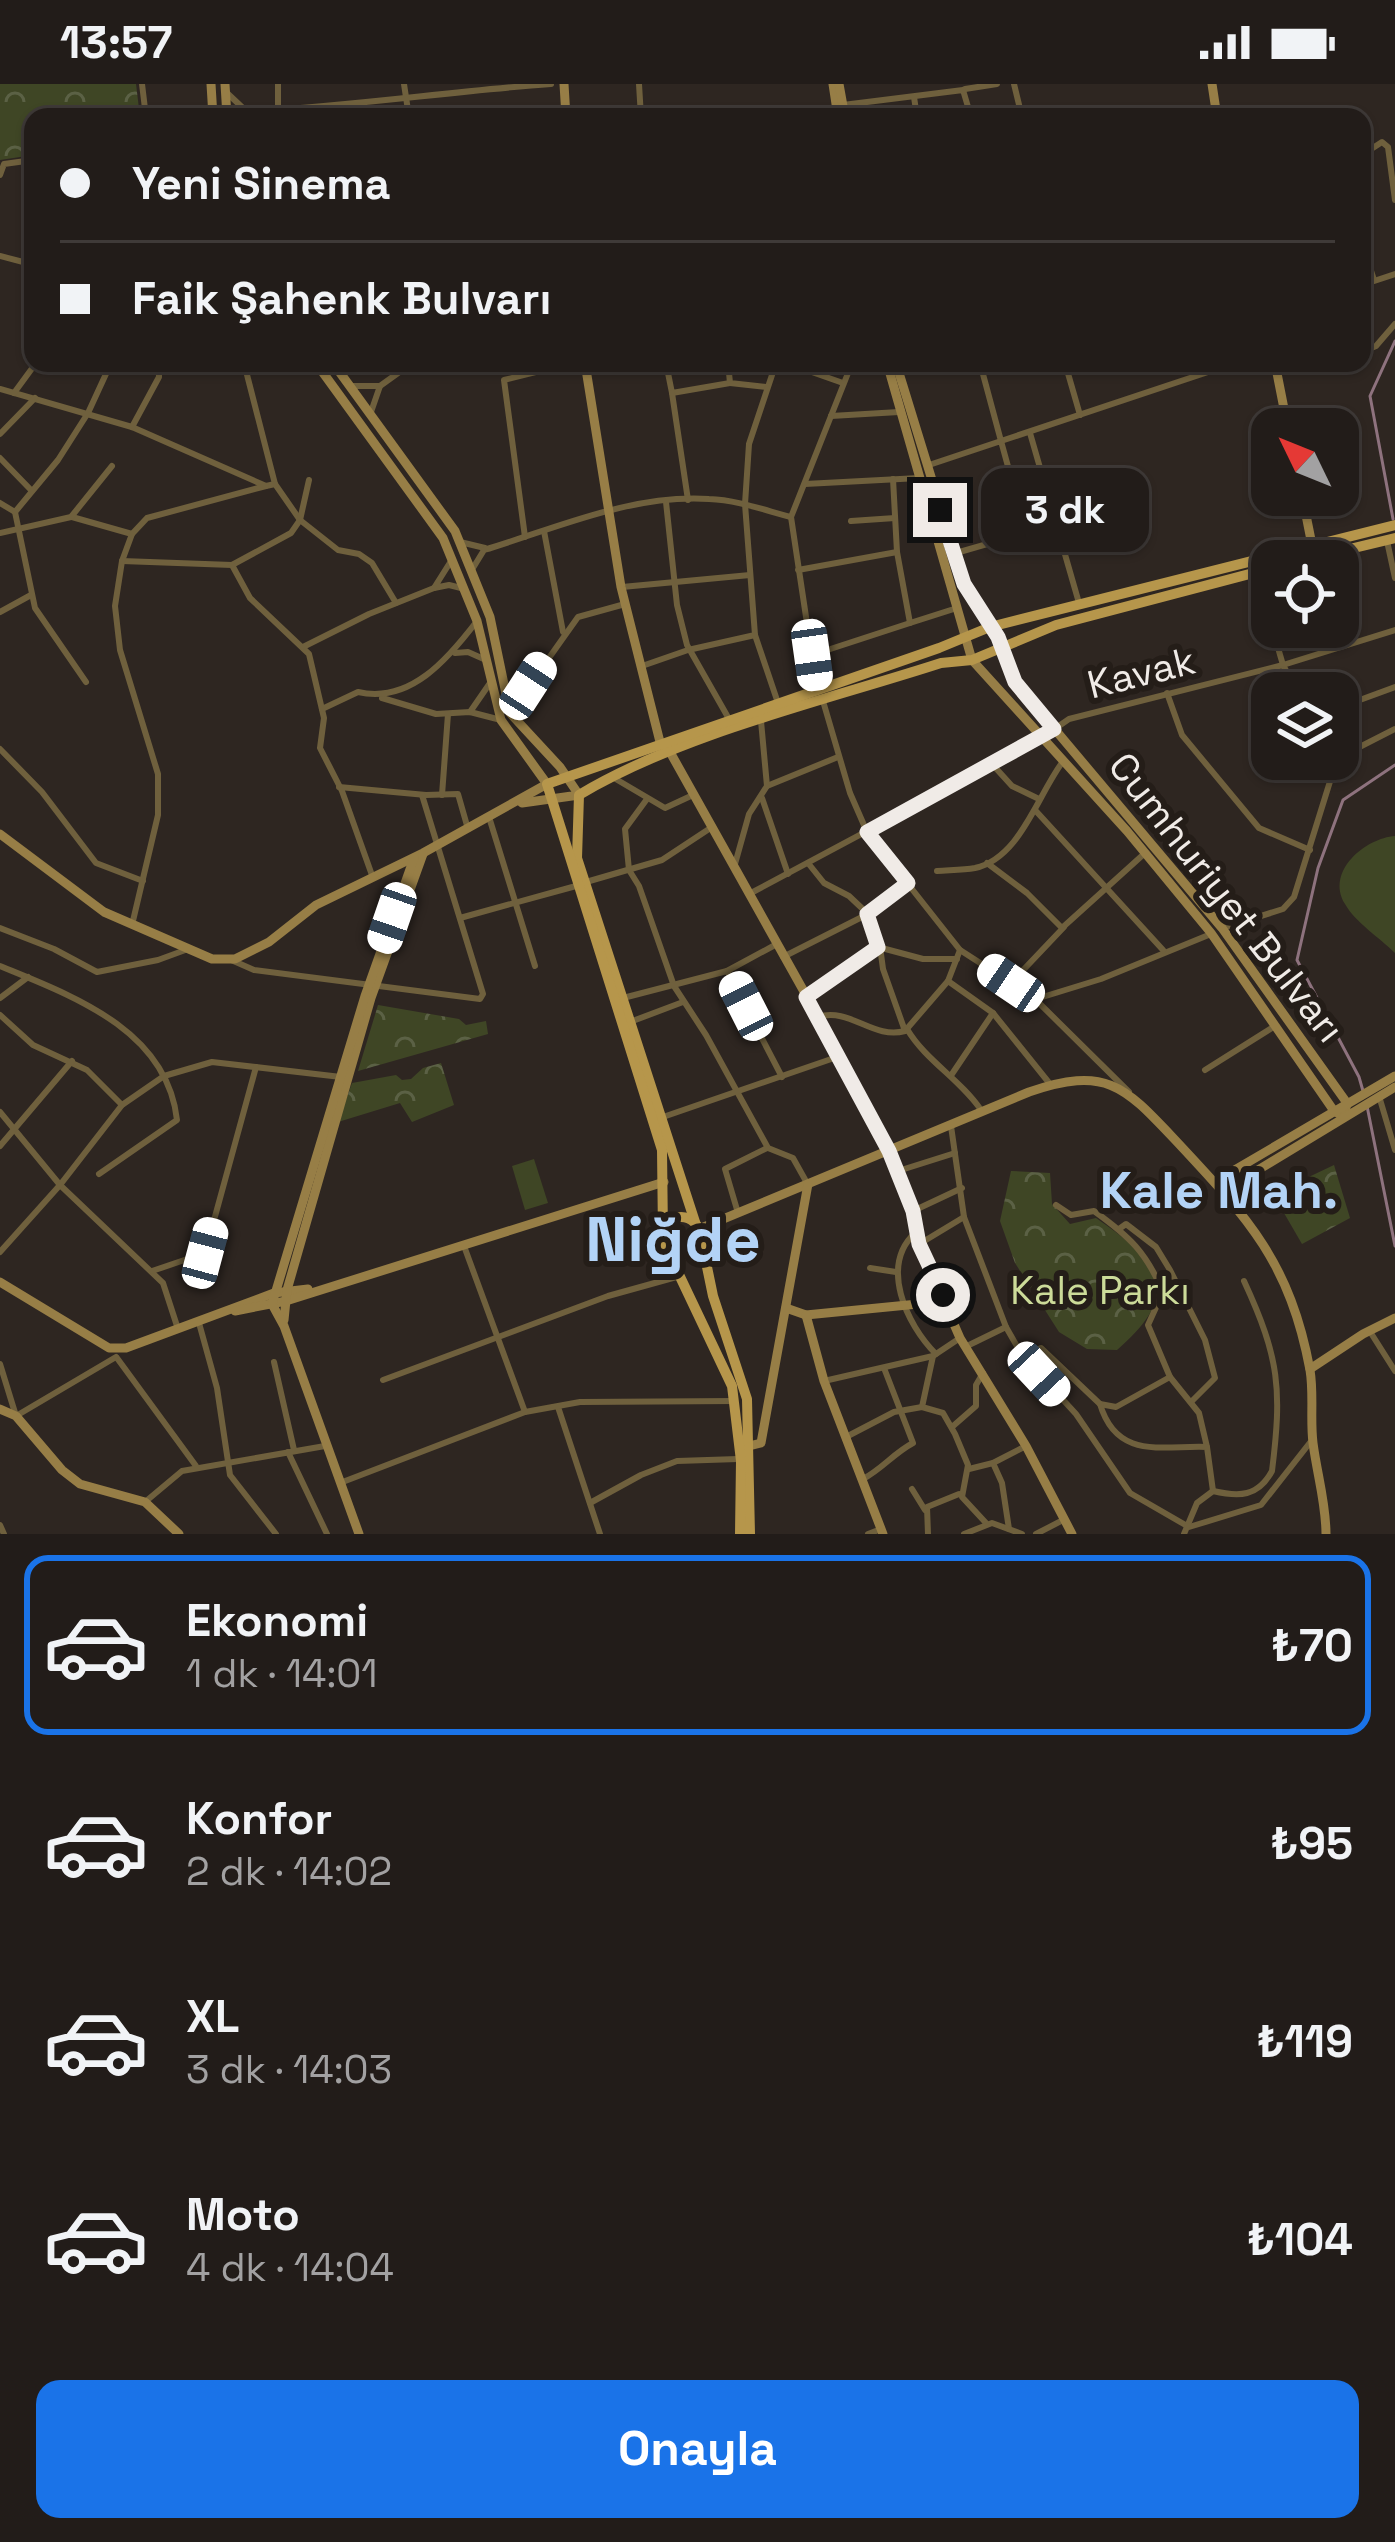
<!DOCTYPE html>
<html lang="tr">
<head>
<meta charset="utf-8">
<style>
	body { margin:0; font-family:"Space Grotesk",sans-serif; background:#2a2522; color:#f1f3f6; height:100vh; display:flex; flex-direction:column; font-size:45px; white-space:nowrap }
	* { box-sizing:border-box; margin:0 }
	p { font-size:39px; color:#a2a1a2 }
	.icon { flex:none; width:66px; height:66px; fill:none; stroke:currentColor; stroke-width:2; stroke-linecap:round; stroke-linejoin:round }
	.map { position:relative; height:1450px; overflow:hidden }
	.details { display:flex; flex-direction:column; background:#221c19; flex:1 }
	.details>* { flex:none }
	.banner { position:absolute; left:24px; top:24px; width:1347px; height:264px; border-radius:24px; box-shadow:0 3px 9px #0004,0 0 0 3px #3f3a38; display:grid; align-content:center; height:264px; padding:0 36px; background:#221c19 }
	.needle { width:78px; rotate:313deg }
	.tools { position:absolute; left:1251px; top:324px; display:grid; gap:24px }
	.tools a { display:grid; place-items:center; width:108px; height:108px; border-radius:24px; background:#221c19; box-shadow:0 3px 9px #0004,0 0 0 3px #3f3a38; font-size:60px }
	.end { position:absolute; width:54px; height:54px; margin:-27px; border:15px solid #f0ebe7; background:#111; box-shadow:0 0 0 6px #111 }
	.from { border-radius:50% }
	.bubble { position:absolute; height:84px; border-radius:24px; background:#221c19; box-shadow:0 3px 9px #0004,0 0 0 3px #3f3a38; font-size:39px; font-weight:700; line-height:84px; text-align:center }
	.car { position:absolute; width:36px; height:72px; margin:-36px -18px; border-radius:15px; box-shadow:0 0 9px 3px #0007; background:linear-gradient(#fff 24%,#345 0 40%,#fff 0 76%,#345 0 86%,#fff 0) }
	.banner b { display:flex; align-items:center; gap:42px; height:114px; font-size:45px }
	.banner b+b { border-top:3px solid #3f3a38 }
	.banner i { width:30px; height:30px; background:#f1f3f6 }
	ul { padding:21px 0 0; list-style:none }
	li { display:flex; align-items:center; gap:36px; height:180px; margin:0 24px 18px; padding:0 12px; border:6px solid transparent; border-radius:24px }
	li div { flex:1 }
	li b { display:block; font-size:45px }
	li em { font-style:normal; font-weight:700 }
	li.current { border-color:#1a73e8 }
	li>.icon { width:108px; height:108px; stroke-width:1.5 }
	.cta { display:flex; gap:24px; margin-top:auto; padding:24px 36px }
	.cta a { flex:1; height:138px; border-radius:24px; background:#1a73e8; color:#fff; font-size:48px; font-weight:700; line-height:138px; text-align:center }
	.status { display:flex; justify-content:space-between; align-items:center; height:84px; padding:0 60px; background:#221c19; direction:ltr }
	.status svg { height:33px; fill:currentColor }
	.map>svg:first-child { display:block }
	.park { fill:url(#park-crowns) }
	.pitch { fill:#3f4625 }
	.lines { fill:none; stroke-linecap:round; stroke-linejoin:round }
	.stream { stroke:#8e727e; stroke-width:3 }
	.street { stroke:#6f603d; stroke-width:6 }
	.secondary { stroke:#977e46; stroke-width:9 }
	.primary { stroke:#b6964b; stroke-width:10 }
	.route { stroke:#f0ebe7; stroke-width:15 }
	.labels { text-anchor:middle; stroke-width:12; stroke-linejoin:round; paint-order:stroke }
	.street-label { font-size:39px; fill:#f0ebe7; stroke:#241d18 }
	.park-label { font-size:39px; fill:#ccdb99; stroke:#241d18 }
	.district-label { font-size:51px; font-weight:bold; fill:#b3d3f6; stroke:#241d18 }
	.town-label { font-size:63px; font-weight:bold; fill:#b3d3f6; stroke:#241d18 }
</style>
</head>
<body>
<div class="status"><b>13:57</b><svg viewBox="0 0 49 12"><path d="M0 12V9h3v3zM5 12V6h3v6zM10 12V3h3v9zM15 12V0h3v12zM26 1h20v11H26zM47 4h2v5h-2z"/></svg></div>
<div class="map">
<svg width="1395" height="1450" viewBox="0 0 1395 1450">
	<defs>
		<pattern id="park-crowns" width="20" height="18" patternUnits="userSpaceOnUse" patternTransform="scale(3)"><rect width="20" height="18" fill="#3f4625"/><path d="M2 6a3 3 0 1 1 6 0M12 15a3 3 0 1 1 6 0" fill="none" stroke="#5b6145"/></pattern>
	</defs>
	<rect width="100%" height="100%" fill="#2e2621"/>
	<g class="park">
		<polygon points="0,0 136,0 140,33 33,33 33,71 0,76"/>
		<polygon points="378,921 459,935 466,941 486,937 488,950 358,987"/>
		<polygon points="441,979 454,1021 412,1038 400,1019 338,1038 352,999 396,991 402,996 411,995 423,984"/>
		<polygon points="1334,1081 1350,1134 1302,1160 1273,1110"/>
		<path d="M1011,1087L1050,1089L1052,1120L1070,1140L1096,1134C1160,1178 1185,1207 1117,1266L1087,1265L1059,1248L1015,1179L1000,1137Z"/>
	</g>
	<g class="pitch">
		<path d="M1395,752V869C1380,854 1355,838 1345,820C1325,787 1366,754 1395,752Z"/>
		<polygon points="534,1075 548,1119 525,1126 512,1082"/>
	</g>
	<g class="lines">
		<g class="stream">
			<polyline points="1393,435 1370,312 1395,257"/>
			<polyline points="1363,1007 1359,993 1297,876 1318,784 1343,716 1395,681"/>
			<polyline points="1367,1022 1395,1162"/>
		</g>
		<g class="street">
			<polyline points="142,0 146,33"/>
			<polyline points="278,0 278,26"/>
			<polyline points="404,0 409,33"/>
			<polyline points="639,0 641,33"/>
			<polyline points="1014,0 1022,33"/>
			<polyline points="965,5 997,0"/>
			<polyline points="226,8 244,25 255,27 250,33"/>
			<polyline points="914,13 917,33"/>
			<polyline points="843,21 963,6 971,33"/>
			<path d="M255,27C354,22 452,7 551,0"/>
			<polyline points="815,33 837,29"/>
			<polyline points="1362,71 1382,58 1388,63 1395,116"/>
			<polyline points="0,91 4,80 33,76"/>
			<polyline points="1362,159 1374,196"/>
			<polyline points="0,172 27,179 33,188"/>
			<polyline points="1362,201 1395,190"/>
			<polyline points="1362,268 1376,262 1395,240"/>
			<polyline points="244,279 275,400"/>
			<polyline points="666,279 672,309 730,299"/>
			<polyline points="728,279 730,299 766,303"/>
			<polyline points="812,279 809,287 843,299"/>
			<polyline points="980,279 1001,357 1235,279"/>
			<polyline points="1065,279 1080,331"/>
			<polyline points="1277,289 1317,279"/>
			<polyline points="349,302 380,302"/>
			<polyline points="0,305 132,343 266,402 275,400 300,436 338,466 359,470 372,479 396,519"/>
			<polyline points="14,309 36,279"/>
			<polyline points="672,309 688,416"/>
			<polyline points="371,328 380,302 412,279"/>
			<polyline points="831,332 899,328"/>
			<polyline points="132,343 159,293 159,279"/>
			<polyline points="1030,349 1079,519"/>
			<polyline points="0,350 35,314"/>
			<polyline points="0,374 31,406"/>
			<polyline points="929,381 1001,357 1026,448"/>
			<polyline points="805,400 919,394"/>
			<polyline points="666,418 677,521 687,561 729,635"/>
			<polyline points="0,419 15,428"/>
			<polyline points="72,433 132,450"/>
			<polyline points="791,433 817,606"/>
			<polyline points="851,437 895,434"/>
			<polyline points="544,447 563,548"/>
			<polyline points="0,449 71,433 112,382"/>
			<polyline points="525,453 504,296 572,279"/>
			<polyline points="1387,457 1395,494"/>
			<polyline points="460,458 485,464"/>
			<polyline points="897,468 910,539 957,524"/>
			<polyline points="956,469 1056,440"/>
			<polyline points="122,477 232,481 291,449 300,436 309,396"/>
			<polyline points="451,477 434,504 449,501 465,505"/>
			<polyline points="232,481 250,514 309,570 324,634 320,664 342,707 373,794"/>
			<path d="M473,484L484,466C557,444 631,410 709,415C737,416 764,426 791,433L852,279"/>
			<polyline points="798,486 897,468 893,395"/>
			<polyline points="1257,488 1272,542"/>
			<polyline points="622,503 750,491"/>
			<polyline points="0,528 31,511"/>
			<polyline points="1272,543 1283,581 1298,609"/>
			<polyline points="755,551 778,619"/>
			<polyline points="303,563 369,530 434,504"/>
			<polyline points="455,569 468,568 486,576"/>
			<polyline points="812,571 910,539"/>
			<polyline points="642,582 688,566 755,551 745,420 749,360 776,279"/>
			<polyline points="86,598 35,524 15,428 58,376 88,329 111,279"/>
			<polyline points="1167,609 1182,651 1259,744 1310,766"/>
			<polyline points="382,614 436,630 470,628 501,636"/>
			<polyline points="823,617 850,709 867,748 960,866 1036,915 1101,895 1211,850"/>
			<polyline points="1338,624 1395,603"/>
			<path d="M322,625L358,608C410,620 448,575 477,537"/>
			<polyline points="512,626 578,533 625,520"/>
			<polyline points="470,628 490,599"/>
			<polyline points="0,665 42,708 96,779 143,797"/>
			<polyline points="1338,674 1395,645"/>
			<polyline points="992,680 1012,702 1039,715"/>
			<polyline points="614,694 665,724 693,711"/>
			<polyline points="767,702 838,673"/>
			<polyline points="339,703 426,711 458,710 468,745"/>
			<polyline points="442,711 448,630"/>
			<polyline points="762,714 788,790"/>
			<polyline points="647,715 625,745 629,786 639,802 674,902 706,951 768,1064 793,1074 807,1099"/>
			<polyline points="1035,726 1163,866"/>
			<polyline points="489,733 535,882"/>
			<polyline points="808,779 824,799 849,812 867,829 879,855 883,885 905,947"/>
			<polyline points="987,779 1027,809 1062,844 1145,769"/>
			<polyline points="735,780 749,730 767,702 761,637"/>
			<path d="M937,787C950,786 963,786 975,784C1021,774 1038,709 1064,676"/>
			<polyline points="586,798 662,776 712,743"/>
			<polyline points="751,809 1043,653 1069,635 1283,581 1395,546"/>
			<polyline points="460,834 576,802"/>
			<polyline points="132,841 158,731 158,690 120,566 115,522 122,477 132,450 147,434 266,402"/>
			<polyline points="0,844 54,865 97,888 158,876 188,865"/>
			<polyline points="1223,844 1283,825 1294,813 1337,675"/>
			<polyline points="783,873 862,833 908,799"/>
			<polyline points="229,875 254,886 480,915 483,910 422,711"/>
			<path d="M0,882C73,912 167,946 177,1036L99,1090"/>
			<polyline points="727,887 782,993"/>
			<polyline points="948,897 993,929 1050,1000"/>
			<polyline points="1011,899 1064,843"/>
			<polyline points="807,912 878,863 923,875 957,875"/>
			<polyline points="0,914 28,893"/>
			<polyline points="623,914 727,887 775,861"/>
			<polyline points="1036,916 1129,1008"/>
			<polyline points="0,931 33,961 87,986 122,1021"/>
			<path d="M818,933C850,923 873,956 905,947L948,897L960,866"/>
			<polyline points="630,938 683,918"/>
			<path d="M907,945C926,977 960,995 981,1026"/>
			<polyline points="1205,986 1275,942"/>
			<polyline points="952,990 993,929"/>
			<polyline points="1379,1012 1395,1066"/>
			<polyline points="0,1028 60,1101 163,1199 178,1245"/>
			<polyline points="663,1033 840,972"/>
			<polyline points="951,1042 964,1133 1006,1243 967,1262"/>
			<polyline points="0,1062 72,977"/>
			<polyline points="898,1087 955,1069"/>
			<polyline points="913,1127 962,1104"/>
			<polyline points="738,1129 725,1085 767,1064"/>
			<polyline points="1119,1145 1126,1140 1156,1163 1170,1186 1205,1256 1215,1294 1192,1317"/>
			<path d="M916,1148C879,1181 906,1240 936,1270"/>
			<polyline points="921,1159 964,1133"/>
			<polyline points="464,1162 525,1328"/>
			<polyline points="0,1168 60,1101 122,1021 164,992 212,978 341,993"/>
			<polyline points="870,1184 896,1188"/>
			<polyline points="152,1187 205,1169 256,983"/>
			<polyline points="199,1239 217,1304 230,1391 276,1450"/>
			<path d="M1006,1243L1022,1271L1041,1264L1100,1320L1116,1323L1170,1293L1148,1241L1163,1208C1146,1168 1130,1153 1094,1127L1071,1131L1056,1121"/>
			<polyline points="1369,1246 1395,1287"/>
			<polyline points="1022,1271 1076,1330 1130,1409 1189,1443 1261,1421 1312,1356"/>
			<polyline points="933,1272 922,1323 943,1329 955,1350 968,1381 962,1413 986,1439"/>
			<polyline points="117,1274 196,1382"/>
			<polyline points="274,1278 294,1366"/>
			<polyline points="0,1280 16,1332 116,1273"/>
			<polyline points="1170,1293 1199,1329 1207,1363"/>
			<polyline points="383,1296 608,1212 680,1192"/>
			<polyline points="824,1297 933,1272 960,1254"/>
			<path d="M1100,1320C1117,1377 1164,1361 1207,1363L1213,1407"/>
			<polyline points="558,1323 600,1450"/>
			<polyline points="952,1343 976,1322 976,1301 983,1289"/>
			<polyline points="846,1353 894,1328 922,1323"/>
			<polyline points="288,1368 327,1450"/>
			<polyline points="993,1379 1002,1399 1009,1445"/>
			<polyline points="969,1385 993,1379 1026,1362"/>
			<path d="M863,1395C882,1385 894,1369 913,1359L884,1284"/>
			<polyline points="340,1399 525,1328 580,1318 735,1317"/>
			<polyline points="912,1405 925,1426"/>
			<polyline points="145,1418 182,1387 325,1362"/>
			<polyline points="590,1419 641,1391 677,1377 738,1375"/>
			<polyline points="0,1441 4,1450"/>
			<polyline points="868,1450 881,1445"/>
			<polyline points="928,1450 927,1423 959,1410"/>
			<polyline points="964,1450 992,1439 1022,1450"/>
			<polyline points="1036,1450 1065,1435"/>
			<path d="M1184,1450L1197,1419L1213,1407C1239,1413 1258,1413 1272,1387C1282,1306 1280,1275 1244,1197"/>
		</g>
		<g class="secondary">
			<polyline points="211,0 213,33"/>
			<polyline points="225,0 227,33"/>
			<polyline points="564,0 566,33"/>
			<polyline points="833,0 838,33"/>
			<polyline points="839,0 845,33"/>
			<polyline points="1212,0 1217,33"/>
			<polyline points="333,279 455,447 490,533 510,629 560,683 579,711 522,719"/>
			<polyline points="585,279 621,503 660,658"/>
			<polyline points="887,279 972,576 1127,747 1211,849 1334,1027 1344,1033"/>
			<polyline points="896,279 964,500 998,553 1015,598 1222,844 1347,1019 1344,1033"/>
			<polyline points="1275,279 1288,345"/>
			<polyline points="1302,411 1312,461"/>
			<polyline points="670,668 849,988 898,1087 913,1127 919,1160 960,1254 1026,1362 1072,1450"/>
			<polyline points="0,750 104,828 212,875 235,875 269,858 316,821 423,769 547,700 501,636 477,537 443,454 316,279"/>
			<polyline points="1216,1097 1395,992"/>
			<polyline points="1225,1106 1395,1003"/>
			<path d="M699,1145L1029,1008C1108,981 1125,1003 1178,1059C1249,1135 1290,1179 1310,1286C1314,1310 1310,1335 1313,1359C1317,1390 1326,1419 1326,1450"/>
			<polyline points="0,1198 109,1264 126,1264 274,1209 308,1205"/>
			<polyline points="786,1224 806,1231 918,1220 943,1211"/>
			<polyline points="235,1227 286,1217 664,1098"/>
			<polyline points="806,1231 824,1297 883,1450"/>
			<polyline points="284,1236 287,1206 371,914 423,770"/>
			<polyline points="1310,1285 1363,1250 1395,1234"/>
			<polyline points="0,1325 16,1332 62,1386 80,1400 145,1418 179,1450"/>
			<polyline points="749,1362 761,1359 808,1100"/>
			<polyline points="359,1450 284,1242 272,1220 365,912 414,774"/>
		</g>
		<g class="primary">
			<polyline points="1300,477 1395,454"/>
			<circle cx="681" cy="1152" r="19"/>
			<path d="M696,1141L577,774L579,711C680,650 827,616 941,579L972,576L1056,541L1272,484"/>
			<polyline points="700,1149 713,1212 747,1315 750,1450"/>
			<polyline points="663,1151 662,1066 547,700 939,564 990,543 1395,441"/>
			<polyline points="664,1159 732,1302 741,1377 740,1450"/>
		</g>
	</g>
	<g class="lines">
		<polyline class="route" points="940,426 964,500 998,553 1015,598 1054,645 867,748 908,799 867,830 878,863 806,913 889,1067 913,1127 919,1160 943,1211"/>
	</g>
	<g class="labels">
		<g class="street-label">
			<text transform="translate(1141 588) rotate(-14)" y="14">Kavak</text>
			<text transform="translate(1227 813) rotate(52)" y="14">Cumhuriyet Bulvarı</text>
		</g>
		<g class="park-label">
			<text x="1100" y="1220">Kale Parkı</text>
		</g>
		<g class="district-label">
			<text x="1219" y="1124">Kale Mah.</text>
		</g>
		<g class="town-label">
			<text x="673" y="1177">Niğde</text>
		</g>
	</g>
</svg>
<div class="tools">
<a><svg class="needle" viewBox="-14 -14 28 28"><path d="M0-13l5 13h-10z" fill="#e53935"/><path d="M0 13l5-13h-10z" fill="#a2a1a2"/></svg></a>
<a><svg class="icon" aria-label="locate" viewBox="0 0 24 24"><circle cx="12" cy="12" r="6"/><path d="M12 2v4M12 18v4M2 12h4M18 12h4"/></svg></a>
<a><svg class="icon" aria-label="layers" viewBox="0 0 24 24"><path d="M12 4l9 5-9 5-9-5zM3 14l9 5 9-5"/></svg></a>
</div>
<i class="end from" style="left:943px;top:1211px"></i>
<i class="end" style="left:940px;top:426px"></i>
<div class="bubble" style="left:981px;top:384px;width:168px">3 dk</div>
<i class="car" style="left:812px;top:571px;rotate:172deg"></i>
<i class="car" style="left:528px;top:602px;rotate:33deg"></i>
<i class="car" style="left:392px;top:834px;rotate:199deg"></i>
<i class="car" style="left:1011px;top:899px;rotate:304deg"></i>
<i class="car" style="left:746px;top:922px;rotate:333deg"></i>
<i class="car" style="left:205px;top:1169px;rotate:15deg"></i>
<i class="car" style="left:1039px;top:1290px;rotate:137deg"></i>
<div class="banner">
<b><i class="from"></i>Yeni Sinema</b>
<b><i></i>Faik Şahenk Bulvarı</b>
</div>
</div>
<section class="details">
<ul>
<li class="current"><svg class="icon" aria-label="car" viewBox="0 0 24 24"><path d="M5 17H2v-5l4-1 3-4h7l3 4 3 1v5h-3M9 17h6M6 11h13"/><circle cx="7" cy="17" r="2"/><circle cx="17" cy="17" r="2"/></svg><div><b>Ekonomi</b><p>1 dk · 14:01</p></div><em>₺70</em></li>
<li><svg class="icon" aria-label="car" viewBox="0 0 24 24"><path d="M5 17H2v-5l4-1 3-4h7l3 4 3 1v5h-3M9 17h6M6 11h13"/><circle cx="7" cy="17" r="2"/><circle cx="17" cy="17" r="2"/></svg><div><b>Konfor</b><p>2 dk · 14:02</p></div><em>₺95</em></li>
<li><svg class="icon" aria-label="car" viewBox="0 0 24 24"><path d="M5 17H2v-5l4-1 3-4h7l3 4 3 1v5h-3M9 17h6M6 11h13"/><circle cx="7" cy="17" r="2"/><circle cx="17" cy="17" r="2"/></svg><div><b>XL</b><p>3 dk · 14:03</p></div><em>₺119</em></li>
<li><svg class="icon" aria-label="car" viewBox="0 0 24 24"><path d="M5 17H2v-5l4-1 3-4h7l3 4 3 1v5h-3M9 17h6M6 11h13"/><circle cx="7" cy="17" r="2"/><circle cx="17" cy="17" r="2"/></svg><div><b>Moto</b><p>4 dk · 14:04</p></div><em>₺104</em></li>
</ul>
<div class="cta"><a>Onayla</a></div>
</section>
</body>
</html>
